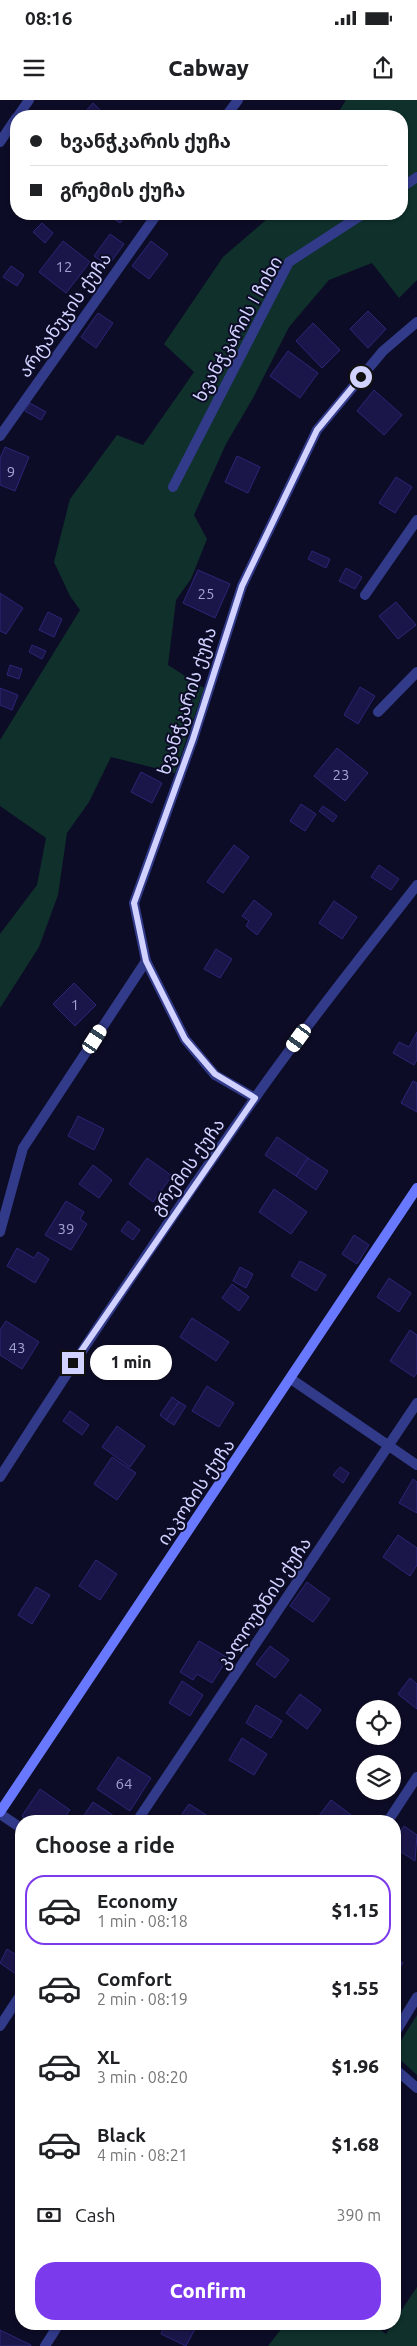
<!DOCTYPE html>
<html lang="en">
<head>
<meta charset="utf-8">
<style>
	body { margin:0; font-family:Ubuntu,"Noto Sans Georgian",sans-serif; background:#f2f2f2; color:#202124; height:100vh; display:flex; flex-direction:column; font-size:19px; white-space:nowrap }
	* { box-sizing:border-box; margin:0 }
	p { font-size:16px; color:#757577 }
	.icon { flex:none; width:28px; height:28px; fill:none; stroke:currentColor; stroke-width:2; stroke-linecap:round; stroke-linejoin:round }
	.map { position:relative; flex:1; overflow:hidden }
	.drawer { position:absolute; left:15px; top:1715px; width:386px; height:515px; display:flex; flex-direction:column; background:#fff; border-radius:20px; box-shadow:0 1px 4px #0004 }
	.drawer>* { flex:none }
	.hud { position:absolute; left:10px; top:10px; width:398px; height:110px; border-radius:20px; box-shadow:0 1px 4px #0004; display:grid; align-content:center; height:110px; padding:0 20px; background:#fff }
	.buttons { position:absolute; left:356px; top:1600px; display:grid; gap:10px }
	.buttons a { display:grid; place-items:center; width:45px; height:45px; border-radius:50%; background:#fff; box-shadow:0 1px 4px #0004; font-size:25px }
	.end { position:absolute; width:22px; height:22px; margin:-11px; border:6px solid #d1d2ff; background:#111; box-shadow:0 0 0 2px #111 }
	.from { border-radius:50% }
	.bubble { position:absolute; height:35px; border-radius:18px; background:#fff; box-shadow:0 1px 4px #0004; font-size:16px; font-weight:800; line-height:35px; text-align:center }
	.car { position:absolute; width:15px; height:30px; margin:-15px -8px; border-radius:6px; box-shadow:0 0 4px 1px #0007; background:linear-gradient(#fff 24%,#345 0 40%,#fff 0 76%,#345 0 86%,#fff 0) }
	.hud b { display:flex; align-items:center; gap:18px; height:48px; font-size:19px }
	.hud b+b { border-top:1px solid #e0e0e0 }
	.hud i { width:12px; height:12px; background:#202124 }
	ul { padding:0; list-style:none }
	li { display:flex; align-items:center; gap:15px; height:70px; margin:0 10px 8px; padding:0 10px; border:2px solid transparent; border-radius:20px }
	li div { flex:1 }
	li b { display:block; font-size:19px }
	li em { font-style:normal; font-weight:800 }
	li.on { border-color:#7c3aed }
	li>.icon { width:45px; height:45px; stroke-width:1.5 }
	h2 { padding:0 20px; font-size:22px; line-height:60px }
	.pay { display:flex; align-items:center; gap:12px; height:55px; padding:0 20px; font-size:19px }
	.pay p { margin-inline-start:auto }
	.primary-button { display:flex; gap:10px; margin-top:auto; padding:10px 20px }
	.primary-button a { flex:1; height:58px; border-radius:20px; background:#7c3aed; color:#fff; font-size:20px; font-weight:800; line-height:58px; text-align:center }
	.status { display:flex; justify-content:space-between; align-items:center; height:35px; padding:0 25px; background:#fff; direction:ltr }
	.status svg { height:14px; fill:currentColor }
	header { display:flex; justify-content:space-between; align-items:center; height:65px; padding:0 20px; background:#fff; font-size:22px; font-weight:800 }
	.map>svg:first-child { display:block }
	.green { fill:#0f302b }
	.building { fill:#1a1649; stroke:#2b2677 }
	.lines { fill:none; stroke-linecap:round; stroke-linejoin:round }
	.street { stroke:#323b8a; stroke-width:10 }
	.secondary { stroke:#6879ff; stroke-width:10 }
	.route { stroke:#d1d2ff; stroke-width:6 }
	.labels { text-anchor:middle; stroke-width:4; stroke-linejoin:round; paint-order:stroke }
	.number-label { font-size:15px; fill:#a3a3d2 }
	.street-label { font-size:18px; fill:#d1d2ff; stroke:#0d0c26 }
</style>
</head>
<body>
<div class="status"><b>08:16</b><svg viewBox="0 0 49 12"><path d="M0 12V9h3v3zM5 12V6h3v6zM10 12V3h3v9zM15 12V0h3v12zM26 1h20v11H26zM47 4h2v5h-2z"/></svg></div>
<header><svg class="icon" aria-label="menu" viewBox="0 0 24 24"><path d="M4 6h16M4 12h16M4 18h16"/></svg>Cabway<svg class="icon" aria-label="share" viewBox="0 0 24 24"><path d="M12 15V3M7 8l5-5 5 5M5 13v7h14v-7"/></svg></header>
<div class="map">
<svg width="417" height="2246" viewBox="0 0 417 2246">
	<rect width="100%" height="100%" fill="#0d0c26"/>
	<g class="green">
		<polygon points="346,0 417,0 417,180 399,198 372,163 329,180 289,227 253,298 226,344 194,415 207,439 191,479 176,500 168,565 204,588 175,673 111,657 89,702 67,733 58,795 39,847 0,908 0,834 37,785 46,738 0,706 0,640 80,510 70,496 54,462 70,399 117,335 143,345 194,272 164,244 223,157 273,114 401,114 401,16 336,16"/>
		<polygon points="417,1915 417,1975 395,1955 395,1950"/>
		<polygon points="417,2187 417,2246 268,2246 285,2224 372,2224 386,2234 392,2224 395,2224 395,2220"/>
	</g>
	<g class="building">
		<polygon points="93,3 102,12 99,16 88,16 84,13"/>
		<polygon points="106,114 127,114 120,123"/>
		<polygon points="42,123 53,133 45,143 33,132"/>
		<polygon points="110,134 124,144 108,166 94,156"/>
		<polygon points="63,141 90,162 66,193 39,172"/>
		<polygon points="151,141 168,154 149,179 132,166"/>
		<polygon points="11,166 24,175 17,186 3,177"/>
		<polygon points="368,211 386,229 368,248 350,229"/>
		<polygon points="98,213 113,223 96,248 81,237"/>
		<polygon points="313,223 340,250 322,268 296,241"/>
		<polygon points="288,251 318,273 300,298 270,276"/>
		<polygon points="374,290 402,315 384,335 357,311"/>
		<polygon points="30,303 46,312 41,320 25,311"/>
		<polygon points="5,347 29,357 15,391 0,385 0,358"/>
		<polygon points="237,356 260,367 248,393 225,382"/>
		<polygon points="396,377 412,387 395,413 379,403"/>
		<polygon points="312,451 330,459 326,468 308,459"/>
		<polygon points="346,468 362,477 355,489 339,481"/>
		<polygon points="198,470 230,484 215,518 183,503"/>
		<polygon points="0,493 23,508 6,534 0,531"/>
		<polygon points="396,502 416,525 398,539 379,516"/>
		<polygon points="48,512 62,519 54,537 39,530"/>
		<polygon points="32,545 46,551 42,559 29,552"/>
		<polygon points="10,565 22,569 19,579 7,575"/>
		<polygon points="360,587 375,596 358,624 344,615"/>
		<polygon points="0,588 18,595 12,610 0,605"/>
		<polygon points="337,648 368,673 345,701 314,676"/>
		<polygon points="141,672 162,683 152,703 131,692"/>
		<polygon points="301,704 316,714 305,731 290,721"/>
		<polygon points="323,706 337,716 333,722 319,711"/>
		<polygon points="234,745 249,757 223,793 207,782"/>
		<polygon points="379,765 399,779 391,790 371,777"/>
		<polygon points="254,800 272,814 257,835 246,826 249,821 242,816"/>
		<polygon points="334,801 357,817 342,839 319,823"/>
		<polygon points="216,849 232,859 220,878 204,869"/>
		<polygon points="74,883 96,905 75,926 53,904"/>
		<polygon points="417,932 417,960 414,965 393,953 399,942 409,947"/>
		<polygon points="413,981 417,983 417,1012 401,1003"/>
		<polygon points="78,1016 104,1029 94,1050 68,1036"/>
		<polygon points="277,1037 308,1058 296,1076 265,1055"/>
		<polygon points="147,1058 172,1076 153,1102 129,1084"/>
		<polygon points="308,1058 328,1071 316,1090 296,1076"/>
		<polygon points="93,1065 112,1080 99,1098 79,1084"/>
		<polygon points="274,1089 307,1112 291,1134 259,1112"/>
		<polygon points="66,1101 84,1112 80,1119 87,1124 71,1150 45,1135"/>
		<polygon points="128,1121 140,1130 133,1140 121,1131"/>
		<polygon points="354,1135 369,1145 357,1164 342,1154"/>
		<polygon points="17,1148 34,1158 38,1152 49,1159 35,1183 7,1166"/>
		<polygon points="300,1161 326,1175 316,1191 291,1176"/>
		<polygon points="240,1167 253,1174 246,1188 233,1181"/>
		<polygon points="389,1178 411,1193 399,1212 377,1197"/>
		<polygon points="232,1184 249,1197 239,1211 222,1198"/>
		<polygon points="192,1218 229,1242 216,1261 180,1237"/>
		<polygon points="6,1221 39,1242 22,1269 0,1255 0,1230"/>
		<polygon points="410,1230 417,1235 417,1273 414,1277 390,1261"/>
		<polygon points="207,1286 234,1303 219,1327 192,1311"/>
		<polygon points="172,1297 179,1302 166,1320 160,1315"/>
		<polygon points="179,1302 186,1306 174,1325 166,1320"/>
		<polygon points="70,1311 89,1325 82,1335 63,1321"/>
		<polygon points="117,1326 145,1346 130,1367 102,1347"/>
		<polygon points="112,1357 136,1373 117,1400 94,1384"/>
		<polygon points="340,1367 349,1373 343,1383 333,1375"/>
		<polygon points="413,1379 417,1382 417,1413 399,1403"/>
		<polygon points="398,1435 417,1448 417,1465 410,1476 383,1457"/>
		<polygon points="96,1460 117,1474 100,1500 79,1486"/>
		<polygon points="307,1482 330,1499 313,1522 290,1506"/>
		<polygon points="36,1487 50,1495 32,1524 18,1515"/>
		<polygon points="199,1541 228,1558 212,1583 197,1574 193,1580 180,1572"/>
		<polygon points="270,1546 289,1560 275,1578 256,1564"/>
		<polygon points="410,1578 417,1584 417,1609 398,1594"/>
		<polygon points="182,1581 203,1595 190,1616 169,1603"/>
		<polygon points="300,1594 321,1610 307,1629 286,1613"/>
		<polygon points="256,1605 282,1621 271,1638 246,1623"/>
		<polygon points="242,1638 267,1654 254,1675 229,1660"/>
		<polygon points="118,1657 151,1678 130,1711 97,1689"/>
		<polygon points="40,1689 70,1710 62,1721 29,1721 22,1716"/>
		<polygon points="331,1700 358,1720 357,1721 315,1721"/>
		<polygon points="93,1702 120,1720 120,1721 80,1721"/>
		<polygon points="189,1704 211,1718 209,1721 177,1721"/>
		<polygon points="404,1726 417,1735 415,1761 395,1748 395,1739"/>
		<polygon points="7,1849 21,1858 21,1865 16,1874 0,1863"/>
		<polygon points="395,1858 403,1863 395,1875"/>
		<polygon points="165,2224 184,2224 195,2229 186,2246 161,2234"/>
		<polygon points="0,2230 31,2245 31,2246 0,2246"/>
	</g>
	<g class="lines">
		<g class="street">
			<polyline points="18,16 29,0"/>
			<polyline points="226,16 238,0"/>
			<polyline points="0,42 16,18"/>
			<polyline points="401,88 417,77"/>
			<polyline points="0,336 157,114"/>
			<polyline points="173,387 289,162 363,114"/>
			<polyline points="365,495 417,420"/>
			<polyline points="378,612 417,572"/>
			<polyline points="255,998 215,975 185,939 146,861 134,803 193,639 242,486 317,330 383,251 417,222"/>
			<polyline points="0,1132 23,1048 146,861"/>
			<polyline points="291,1279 417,1365"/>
			<path d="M0,1377C82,1249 167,1123 255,998C306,925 362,856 417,785"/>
			<polyline points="0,1714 21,1728"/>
			<polyline points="137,1721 417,1303"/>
			<polyline points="388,1721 417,1677"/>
			<polyline points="0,1926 21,1894"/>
			<polyline points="395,1933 417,1897"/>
			<polyline points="395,1969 417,1988"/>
			<polyline points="45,2246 59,2224"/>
		</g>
		<polyline class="secondary" points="0,1712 417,1088"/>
	</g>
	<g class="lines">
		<polyline class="route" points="73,1263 255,998 215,974 185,939 146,861 134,803 193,639 242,486 317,330 361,277"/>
	</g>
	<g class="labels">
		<g class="number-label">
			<text x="64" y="172">12</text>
			<text x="11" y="377">9</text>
			<text x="206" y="499">25</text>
			<text x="341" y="680">23</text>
			<text x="75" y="910">1</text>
			<text x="66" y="1134">39</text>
			<text x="17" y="1253">43</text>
			<text x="124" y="1689">64</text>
		</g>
		<g class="street-label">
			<text transform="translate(65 215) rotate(-55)" y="6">არტანუჯის ქუჩა</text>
			<text transform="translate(238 229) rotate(-61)" y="6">ხვანჭკარის I ჩიხი</text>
			<text transform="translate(187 601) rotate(-72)" y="6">ხვანჭკარის ქუჩა</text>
			<text transform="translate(188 1067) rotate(-55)" y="6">გრემის ქუჩა</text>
			<text transform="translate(196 1392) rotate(-56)" y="6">იაკობის ქუჩა</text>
			<text transform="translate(264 1503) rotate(-56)" y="6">კალოუბნის ქუჩა</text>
		</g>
	</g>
</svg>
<div class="buttons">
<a><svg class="icon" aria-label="locate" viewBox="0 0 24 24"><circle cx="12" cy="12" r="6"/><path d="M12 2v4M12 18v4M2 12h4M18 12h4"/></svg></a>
<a><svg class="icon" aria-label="layers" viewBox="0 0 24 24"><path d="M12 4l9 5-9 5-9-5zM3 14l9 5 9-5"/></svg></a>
</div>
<i class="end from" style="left:361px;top:277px"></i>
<i class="end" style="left:73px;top:1263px"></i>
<div class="bubble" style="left:90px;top:1245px;width:82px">1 min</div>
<i class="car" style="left:299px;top:938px;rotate:216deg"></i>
<i class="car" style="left:95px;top:939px;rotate:33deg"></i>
<div class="hud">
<b><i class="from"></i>ხვანჭკარის ქუჩა</b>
<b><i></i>გრემის ქუჩა</b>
</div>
<section class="drawer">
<h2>Choose a ride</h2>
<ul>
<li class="on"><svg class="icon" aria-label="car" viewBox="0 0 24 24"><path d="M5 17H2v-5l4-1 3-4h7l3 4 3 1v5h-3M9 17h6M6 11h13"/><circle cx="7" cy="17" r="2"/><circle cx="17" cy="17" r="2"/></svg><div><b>Economy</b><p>1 min · 08:18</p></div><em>$1.15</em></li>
<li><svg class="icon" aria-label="car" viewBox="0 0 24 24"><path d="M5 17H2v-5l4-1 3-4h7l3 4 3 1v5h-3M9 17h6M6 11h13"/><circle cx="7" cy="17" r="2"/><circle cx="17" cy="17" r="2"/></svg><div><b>Comfort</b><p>2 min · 08:19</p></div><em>$1.55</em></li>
<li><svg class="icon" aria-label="car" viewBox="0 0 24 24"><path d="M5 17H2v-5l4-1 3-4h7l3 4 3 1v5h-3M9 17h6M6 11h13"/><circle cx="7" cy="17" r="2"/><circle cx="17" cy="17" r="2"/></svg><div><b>XL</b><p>3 min · 08:20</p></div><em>$1.96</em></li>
<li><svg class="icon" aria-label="car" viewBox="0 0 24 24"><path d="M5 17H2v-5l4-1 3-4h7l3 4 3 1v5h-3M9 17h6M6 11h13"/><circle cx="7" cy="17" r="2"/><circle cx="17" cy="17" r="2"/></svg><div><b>Black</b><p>4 min · 08:21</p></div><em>$1.68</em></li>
</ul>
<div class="pay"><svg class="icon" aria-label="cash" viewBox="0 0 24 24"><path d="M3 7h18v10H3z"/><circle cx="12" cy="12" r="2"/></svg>Cash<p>390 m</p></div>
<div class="primary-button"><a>Confirm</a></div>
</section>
</div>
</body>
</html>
